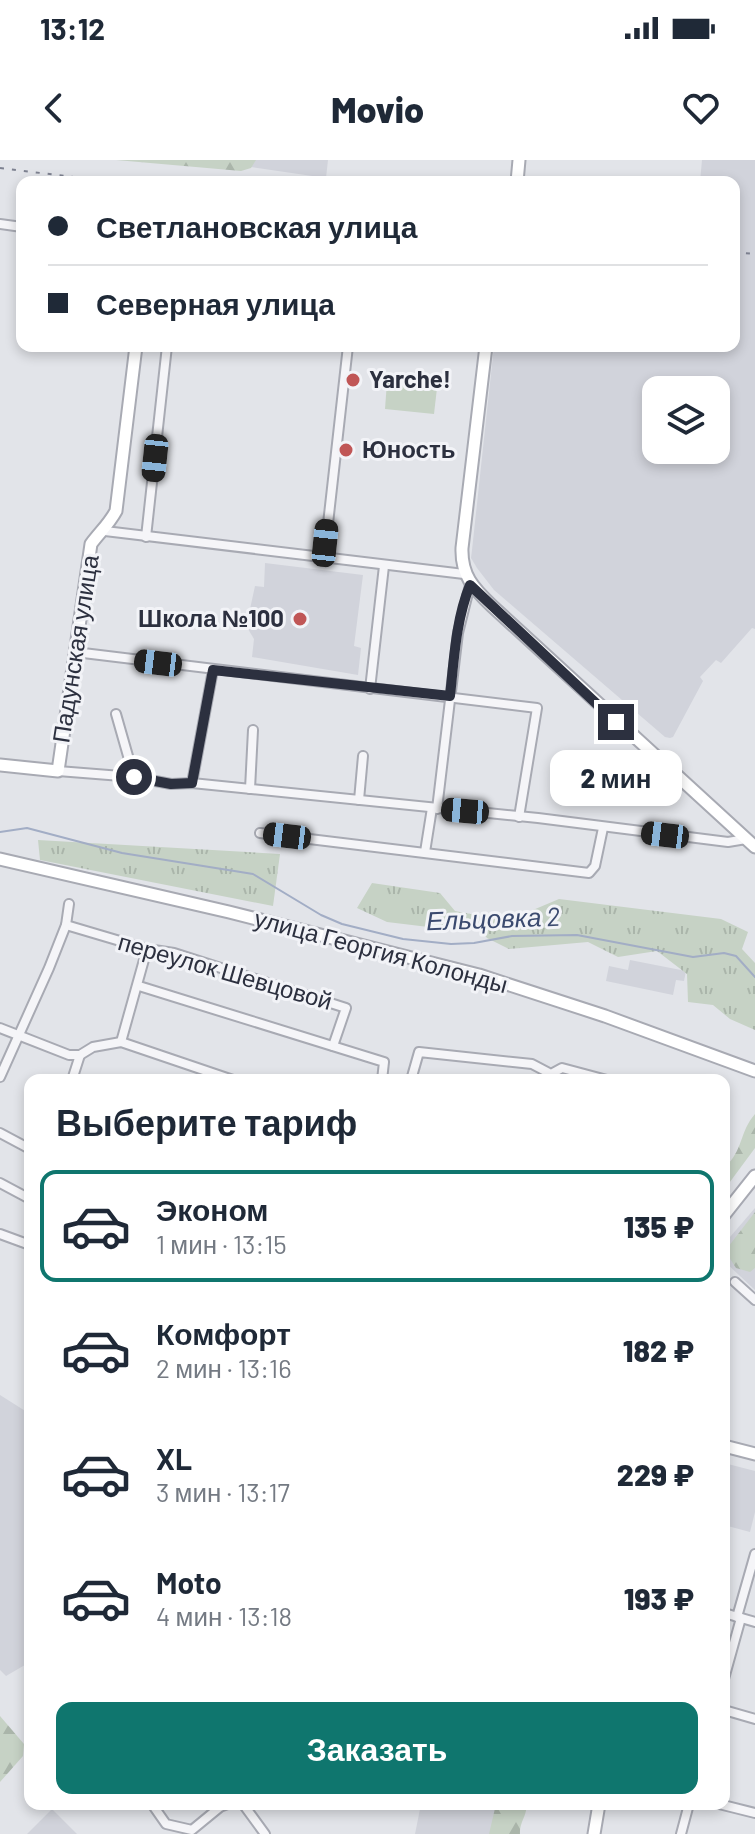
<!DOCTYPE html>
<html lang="ru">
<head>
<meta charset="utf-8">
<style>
	body { margin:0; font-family:Barlow,sans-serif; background:#f2f2f3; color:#1f2937; height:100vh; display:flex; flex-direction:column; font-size:30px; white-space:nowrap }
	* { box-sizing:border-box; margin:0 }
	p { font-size:26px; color:#747a83 }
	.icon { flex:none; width:44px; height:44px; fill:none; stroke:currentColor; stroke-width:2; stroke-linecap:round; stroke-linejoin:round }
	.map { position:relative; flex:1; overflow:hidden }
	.details { position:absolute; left:24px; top:914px; width:706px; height:736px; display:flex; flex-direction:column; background:#fff; border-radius:16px; box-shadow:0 4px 12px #0003 }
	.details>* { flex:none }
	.banner { position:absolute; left:16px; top:16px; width:724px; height:176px; border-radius:16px; box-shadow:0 4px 12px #0003; display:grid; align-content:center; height:176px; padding:0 32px; background:#fff }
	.fabs { position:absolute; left:642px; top:216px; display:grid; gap:16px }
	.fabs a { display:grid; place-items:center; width:88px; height:88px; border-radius:16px; background:#fff; box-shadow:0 4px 12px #0003; font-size:40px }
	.end { position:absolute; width:36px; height:36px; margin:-18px; border:10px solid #2c303f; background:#fff; box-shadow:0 0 0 4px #fff }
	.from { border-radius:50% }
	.bubble { position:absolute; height:56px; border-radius:16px; background:#fff; box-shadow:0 4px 12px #0003; font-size:26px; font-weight:800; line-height:56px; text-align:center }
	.car { position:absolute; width:24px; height:48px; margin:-24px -12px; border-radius:10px; box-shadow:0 0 6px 2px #0007; background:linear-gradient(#222 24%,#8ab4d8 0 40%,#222 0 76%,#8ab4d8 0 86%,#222 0) }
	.banner b { display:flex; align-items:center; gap:28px; height:76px; font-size:30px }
	.banner b+b { border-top:2px solid #e0e1e3 }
	.banner i { width:20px; height:20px; background:#1f2937 }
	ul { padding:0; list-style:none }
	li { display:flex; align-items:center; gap:24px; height:112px; margin:0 16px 12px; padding:0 16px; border:4px solid transparent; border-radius:16px }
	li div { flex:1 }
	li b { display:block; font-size:30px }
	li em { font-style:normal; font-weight:800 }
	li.selected { border-color:#0f766e }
	li>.icon { width:72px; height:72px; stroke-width:1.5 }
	h2 { padding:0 32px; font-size:36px; line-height:96px }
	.primary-button { display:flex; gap:16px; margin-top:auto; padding:16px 32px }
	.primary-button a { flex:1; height:92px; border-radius:16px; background:#0f766e; color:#fff; font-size:32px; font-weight:800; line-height:92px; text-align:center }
	.status { display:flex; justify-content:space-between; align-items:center; height:56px; padding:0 40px; background:#fff; direction:ltr }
	.status svg { height:22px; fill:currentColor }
	header { display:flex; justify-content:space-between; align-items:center; height:104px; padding:0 32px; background:#fff; font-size:36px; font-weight:800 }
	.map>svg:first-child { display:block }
	.built { fill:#d1d3db; fill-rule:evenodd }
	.grass { fill:url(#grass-tufts) }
	.forest { fill:url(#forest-firs) }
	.pitch { fill:#c6d2c5 }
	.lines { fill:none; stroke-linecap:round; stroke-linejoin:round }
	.stream { stroke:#a2adc5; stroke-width:2 }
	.street-casing { stroke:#a8aab3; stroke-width:12 }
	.secondary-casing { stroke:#a8aab3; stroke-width:15 }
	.street { stroke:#f5f5f8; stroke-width:8 }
	.secondary { stroke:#fff; stroke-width:11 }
	.rail { stroke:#7e8291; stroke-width:2; stroke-dasharray:4 8; stroke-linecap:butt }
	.route { stroke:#2c303f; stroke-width:10 }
	.poi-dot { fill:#c05656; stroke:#f2f3f7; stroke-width:3 }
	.labels { text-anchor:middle; stroke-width:6; stroke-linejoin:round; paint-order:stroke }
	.poi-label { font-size:24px; font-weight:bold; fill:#2c303f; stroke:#f2f3f7; text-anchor:start }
	.street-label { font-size:24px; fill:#2c303f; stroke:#f2f3f7 }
	.water-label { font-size:26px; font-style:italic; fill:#3b4a6f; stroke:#f2f3f7 }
</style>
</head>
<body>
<div class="status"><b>13:12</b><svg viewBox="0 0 49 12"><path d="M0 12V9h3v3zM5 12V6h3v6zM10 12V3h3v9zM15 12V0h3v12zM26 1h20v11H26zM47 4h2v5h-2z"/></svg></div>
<header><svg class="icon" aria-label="back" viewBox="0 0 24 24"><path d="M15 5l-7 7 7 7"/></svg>Movio<svg class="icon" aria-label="heart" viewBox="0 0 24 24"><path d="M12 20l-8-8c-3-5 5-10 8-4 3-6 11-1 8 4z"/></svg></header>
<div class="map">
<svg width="755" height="1674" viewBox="0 0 755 1674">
	<defs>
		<pattern id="grass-tufts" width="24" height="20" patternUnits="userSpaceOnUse" patternTransform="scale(2)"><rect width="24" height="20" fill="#c6d2c5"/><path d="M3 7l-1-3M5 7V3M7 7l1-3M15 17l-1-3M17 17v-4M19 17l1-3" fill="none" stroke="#aab5aa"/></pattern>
		<pattern id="forest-firs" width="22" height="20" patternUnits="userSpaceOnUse" patternTransform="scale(2)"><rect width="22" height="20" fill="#c6d2c5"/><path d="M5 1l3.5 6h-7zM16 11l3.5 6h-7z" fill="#aab5aa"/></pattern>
	</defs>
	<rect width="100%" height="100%" fill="#e2e4e9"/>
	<g class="built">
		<polygon points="204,0 328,0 326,18"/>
		<path d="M702,0H755V469L752,468L721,503L716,500L700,517L703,521L673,577L670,578L665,577L494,430L477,408L471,398L472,390L494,186H734V22H700ZM656,230H716V290H656Z"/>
		<polygon points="265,403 363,415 354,486 361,488 358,515 252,497 254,479 248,469 250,449 255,426 264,427"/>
		<polygon points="630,800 686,811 684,821 676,820 673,835 606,821 609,806 628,810"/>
		<polygon points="755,1048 755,1130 724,1101 724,1084"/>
		<polygon points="0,1235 30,1254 30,1502 6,1516 0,1510"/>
		<polygon points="724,1303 755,1311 755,1352 750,1372 724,1365"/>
		<polygon points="421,1644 514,1644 510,1674 415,1674"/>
		<polygon points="52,1649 77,1674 27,1674"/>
	</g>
	<g class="grass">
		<polygon points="38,680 280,694 273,746 40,700"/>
		<polygon points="372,723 440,733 455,751 507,761 559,739 721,759 748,772 742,789 755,803 755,870 730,859 713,845 688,842 687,814 657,791 618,797 588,782 509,789 487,778 480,769 445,769 387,762 357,748"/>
	</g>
	<g class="forest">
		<polygon points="116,0 256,0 251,8 241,11"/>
		<path d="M755,954V988L724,1030V1008C744,990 739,972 755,954Z"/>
		<polygon points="755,1052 755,1108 750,1112 736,1108 725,1091"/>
		<polygon points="0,1556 24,1584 23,1596 0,1622"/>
		<path d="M496,1644H526C528,1655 519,1662 520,1674H489Z"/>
	</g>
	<polygon class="pitch" points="387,222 437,228 434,254 385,249"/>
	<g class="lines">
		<polyline class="stream" points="0,672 27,668 122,693 253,714 321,755 342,764 403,779 451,784 474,783 512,776 577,775 693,797 724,793 736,796 755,817"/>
		<defs>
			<g id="street">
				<polyline points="0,64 22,67"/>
				<polyline points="105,371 464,414"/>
				<polyline points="146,377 167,186"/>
				<polyline points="324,399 348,186"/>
				<polyline points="75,492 537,548 519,657"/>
				<polyline points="370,529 384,406"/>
				<polyline points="116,554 134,617"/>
				<polyline points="58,611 134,617 171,624 192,623 538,658 728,682 746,679"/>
				<polyline points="192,623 213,510"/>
				<polyline points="250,629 253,570"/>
				<polyline points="359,640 363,596"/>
				<polyline points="437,649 458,473 470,425"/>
				<polyline points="260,673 589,713 595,706 603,668"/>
				<polyline points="425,692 432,648"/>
				<polyline points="66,765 147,789 174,793 346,848 333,886"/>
				<polyline points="139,826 384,902 382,920"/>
				<polyline points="0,868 69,895 80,895 93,887 121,882 233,920"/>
				<polyline points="121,882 147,789"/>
				<polyline points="0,917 49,808 66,765 69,744"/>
				<polyline points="72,920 80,895"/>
				<polyline points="411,920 419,892 532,904 551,914 562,908 607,920"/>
				<polyline points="0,973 30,989"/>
				<polyline points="0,1023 30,1039"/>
				<polyline points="0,1074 30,1085"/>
				<polyline points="735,1122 755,1140"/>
				<polyline points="724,1453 755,1462"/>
				<polyline points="737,1457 755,1394"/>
				<polyline points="724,1519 741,1458"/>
				<polyline points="724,1550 755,1559"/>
				<polyline points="152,1644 166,1664 192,1670 220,1647 228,1644"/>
				<polyline points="243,1644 265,1674"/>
				<polyline points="719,1644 755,1653"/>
				<polyline points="681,1674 689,1644"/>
			</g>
			<g id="secondary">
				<polyline points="517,22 519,0"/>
				<path d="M486,186L462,388C461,415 473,428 492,446L755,687"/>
				<path d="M0,605L58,611L91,384C100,372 109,364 116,351L136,186"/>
				<polyline points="0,699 229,752 479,815 605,856 755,911"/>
				<polyline points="724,1055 755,1016"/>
				<polyline points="724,1286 755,1294"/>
				<polyline points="594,1674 599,1644"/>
			</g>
		</defs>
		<use href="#street" class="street-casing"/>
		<use href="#secondary" class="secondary-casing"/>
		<use href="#street" class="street"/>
		<use href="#secondary" class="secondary"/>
		<g class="rail">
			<polyline points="0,8 114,22"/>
			<polyline points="734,92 755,94"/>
		</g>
	</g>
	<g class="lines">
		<path class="route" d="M134,617L171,624L192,623L213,510L450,536C454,499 456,459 470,425L616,562"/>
	</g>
	<g class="poi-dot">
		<circle cx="353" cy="220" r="8"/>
		<circle cx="346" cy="290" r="8"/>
		<circle cx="300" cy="459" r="8"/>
	</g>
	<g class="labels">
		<g class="poi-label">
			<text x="369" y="228">Yarche!</text>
			<text x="362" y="298">Юность</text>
			<text x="284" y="467" text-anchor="end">Школа №100</text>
		</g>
		<g class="street-label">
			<text transform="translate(76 489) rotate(-81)" y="8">Падунская улица</text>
			<text transform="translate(381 792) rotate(15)" y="8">улица Георгия Колонды</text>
			<text transform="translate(225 812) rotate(16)" y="8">переулок Шевцовой</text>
		</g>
		<g class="water-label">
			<text transform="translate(493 759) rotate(-2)" y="9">Ельцовка 2</text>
		</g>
	</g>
</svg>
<div class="fabs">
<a><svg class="icon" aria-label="layers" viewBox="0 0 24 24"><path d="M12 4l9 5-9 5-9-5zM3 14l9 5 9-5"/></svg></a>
</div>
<i class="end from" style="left:134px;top:617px"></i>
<i class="end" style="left:616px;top:562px"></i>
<div class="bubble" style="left:550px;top:590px;width:132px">2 мин</div>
<i class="car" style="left:155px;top:298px;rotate:186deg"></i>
<i class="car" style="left:325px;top:383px;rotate:6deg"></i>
<i class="car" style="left:158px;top:503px;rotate:277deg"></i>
<i class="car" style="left:465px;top:651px;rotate:275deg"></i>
<i class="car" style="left:665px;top:675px;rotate:277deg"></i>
<i class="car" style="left:287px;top:676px;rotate:277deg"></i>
<div class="banner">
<b><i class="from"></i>Светлановская улица</b>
<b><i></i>Северная улица</b>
</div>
<section class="details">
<h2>Выберите тариф</h2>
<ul>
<li class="selected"><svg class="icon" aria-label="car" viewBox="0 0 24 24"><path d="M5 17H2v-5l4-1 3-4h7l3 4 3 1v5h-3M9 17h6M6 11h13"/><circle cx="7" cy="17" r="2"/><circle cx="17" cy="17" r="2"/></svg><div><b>Эконом</b><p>1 мин · 13:15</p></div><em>135 ₽</em></li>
<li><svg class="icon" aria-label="car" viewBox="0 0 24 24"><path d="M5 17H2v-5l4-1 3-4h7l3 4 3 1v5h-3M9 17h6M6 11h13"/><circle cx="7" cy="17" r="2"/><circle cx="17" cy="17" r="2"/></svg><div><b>Комфорт</b><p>2 мин · 13:16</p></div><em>182 ₽</em></li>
<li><svg class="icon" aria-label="car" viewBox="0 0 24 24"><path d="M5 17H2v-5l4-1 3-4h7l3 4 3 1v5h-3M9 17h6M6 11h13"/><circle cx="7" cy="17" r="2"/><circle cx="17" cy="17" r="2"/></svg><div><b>XL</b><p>3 мин · 13:17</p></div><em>229 ₽</em></li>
<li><svg class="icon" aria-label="car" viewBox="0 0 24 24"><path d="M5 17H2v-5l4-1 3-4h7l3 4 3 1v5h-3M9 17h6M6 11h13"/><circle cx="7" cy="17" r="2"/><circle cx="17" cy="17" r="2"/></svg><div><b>Moto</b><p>4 мин · 13:18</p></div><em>193 ₽</em></li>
</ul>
<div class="primary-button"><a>Заказать</a></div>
</section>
</div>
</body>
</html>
